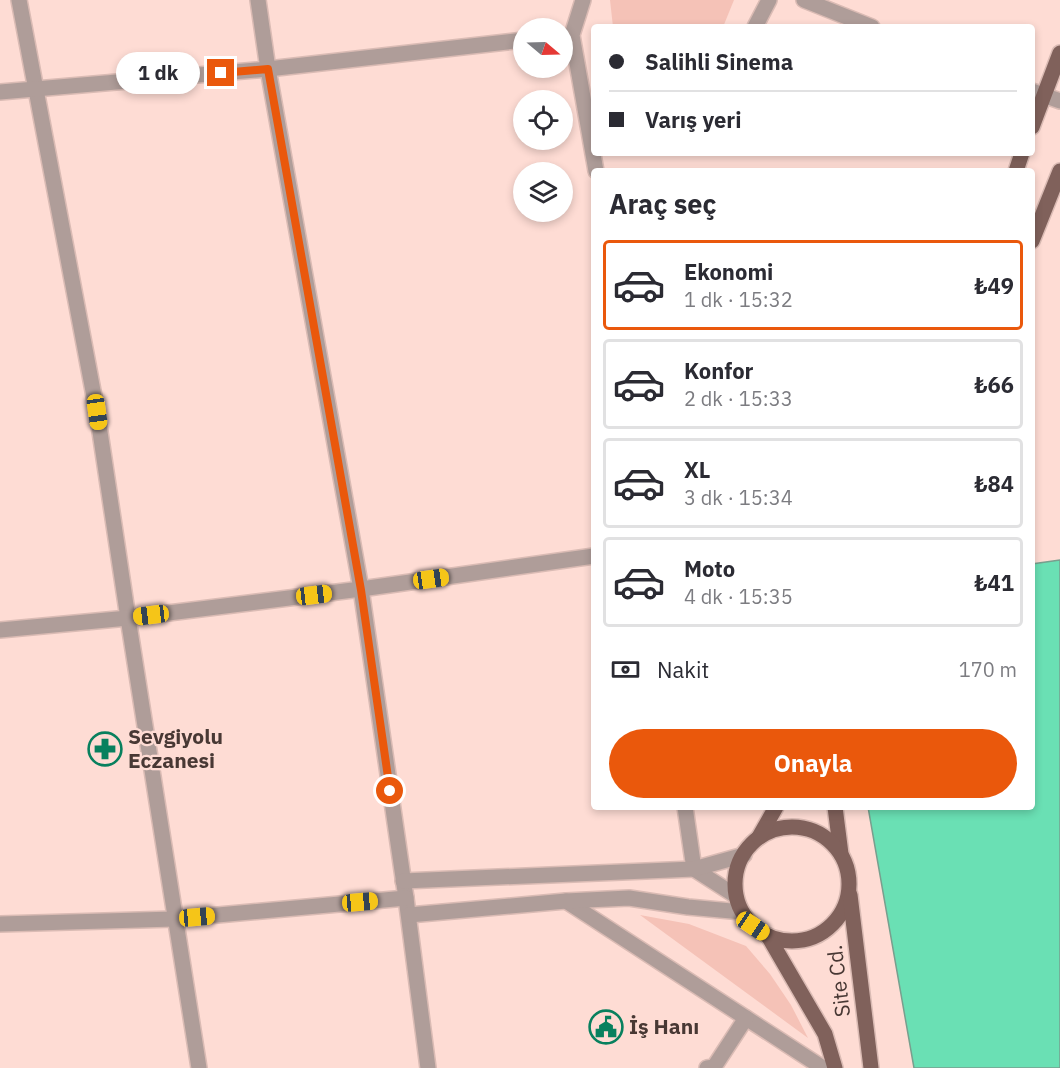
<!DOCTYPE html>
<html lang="tr">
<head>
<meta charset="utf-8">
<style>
	body { margin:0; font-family:"IBM Plex Sans",sans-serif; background:#f2f2f3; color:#2b2b33; height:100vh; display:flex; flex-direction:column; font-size:22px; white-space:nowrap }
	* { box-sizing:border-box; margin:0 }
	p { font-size:20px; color:#7c7c81 }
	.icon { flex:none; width:33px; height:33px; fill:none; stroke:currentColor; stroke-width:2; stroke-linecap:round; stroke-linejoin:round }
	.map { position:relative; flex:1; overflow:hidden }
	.panel { position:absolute; left:591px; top:168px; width:444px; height:642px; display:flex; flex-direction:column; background:#fff; border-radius:6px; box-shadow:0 3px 9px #0003 }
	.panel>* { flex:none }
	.guide { position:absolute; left:591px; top:24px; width:444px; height:132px; border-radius:6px; box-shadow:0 3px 9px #0003; display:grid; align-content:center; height:132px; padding:0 18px; background:#fff }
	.needle { width:39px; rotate:109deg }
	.controls { position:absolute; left:513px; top:18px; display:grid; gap:12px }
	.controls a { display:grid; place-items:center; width:60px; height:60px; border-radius:50%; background:#fff; box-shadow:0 3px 9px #0003; font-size:30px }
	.end { position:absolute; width:27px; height:27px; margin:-14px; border:8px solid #ea580c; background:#fff; box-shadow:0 0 0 3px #fff }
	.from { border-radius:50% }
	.bubble { position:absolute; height:42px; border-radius:21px; background:#fff; box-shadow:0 3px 9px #0003; font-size:20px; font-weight:700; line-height:42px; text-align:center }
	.car { position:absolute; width:18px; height:36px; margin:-18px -9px; border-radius:8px; box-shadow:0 0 4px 2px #0007; background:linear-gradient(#f5c518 24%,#345 0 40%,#f5c518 0 76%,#345 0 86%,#f5c518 0) }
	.guide b { display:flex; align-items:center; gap:21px; height:57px; font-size:22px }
	.guide b+b { border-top:2px solid #e1e1e2 }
	.guide i { width:15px; height:15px; background:#2b2b33 }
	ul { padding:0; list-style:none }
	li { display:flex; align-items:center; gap:18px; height:90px; margin:0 12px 9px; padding:0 6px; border:3px solid #e1e1e2; border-radius:6px }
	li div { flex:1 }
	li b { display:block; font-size:22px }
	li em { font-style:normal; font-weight:700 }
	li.selected { border-color:#ea580c }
	li>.icon { width:54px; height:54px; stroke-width:1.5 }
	h2 { padding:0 18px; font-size:27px; line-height:72px }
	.pay { display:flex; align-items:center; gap:15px; height:66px; padding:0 18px; font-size:22px }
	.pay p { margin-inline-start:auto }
	.action { display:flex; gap:12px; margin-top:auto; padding:12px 18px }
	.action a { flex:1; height:69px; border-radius:36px; background:#ea580c; color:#fff; font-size:24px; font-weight:700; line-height:69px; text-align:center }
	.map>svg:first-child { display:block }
	.green { fill:#f5c2b7 }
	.building { fill:#6ae0b4; stroke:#789f8e; stroke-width:1.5 }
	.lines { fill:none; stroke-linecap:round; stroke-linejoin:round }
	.minor-casing { stroke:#dabbb4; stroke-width:18 }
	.major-casing { stroke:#dabbb4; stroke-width:18 }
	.minor { stroke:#af9d99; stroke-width:15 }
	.major { stroke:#80615b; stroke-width:15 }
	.route { stroke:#ea580c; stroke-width:8 }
	.labels { text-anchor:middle; stroke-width:4.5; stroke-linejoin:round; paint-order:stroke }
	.poi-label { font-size:21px; font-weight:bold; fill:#483834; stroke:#fedcd4; text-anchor:start }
	.street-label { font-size:21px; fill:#483834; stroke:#fedcd4 }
</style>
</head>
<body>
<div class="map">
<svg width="1060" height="1068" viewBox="0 0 1060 1068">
	<rect width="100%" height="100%" fill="#fedcd4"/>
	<g class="green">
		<polygon points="610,0 734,0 723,27 613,27"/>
		<polygon points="640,915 689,924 746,946 770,974 791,1005 808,1038"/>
	</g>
	<polygon class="building" points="1060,560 1060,1068 914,1068 868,807 1032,807 1032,564"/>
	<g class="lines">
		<defs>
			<g id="minor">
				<polyline points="19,0 97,412 128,618 199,1068"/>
				<polyline points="258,0 268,69 361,589 406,898 428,1068"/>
				<polyline points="583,0 572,35 596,171"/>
				<polyline points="804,0 872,27"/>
				<polyline points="755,27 769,0"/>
				<polyline points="1032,91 1060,101"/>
				<polyline points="0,92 268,69 524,40"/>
				<polyline points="0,630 128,618 361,589 594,556"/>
				<polyline points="685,807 694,869 736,896"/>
				<polyline points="403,881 694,869 744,855"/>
				<polyline points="566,901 823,1068"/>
				<polyline points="409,915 566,901 629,898 688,907 742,912"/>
				<polyline points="0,924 174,919 406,898"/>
				<polyline points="707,1068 714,1067 746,1018"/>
			</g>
			<g id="major">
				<polyline points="1032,127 1060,53"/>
				<polyline points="1016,171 1022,153"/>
				<polyline points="1032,241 1060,171"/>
				<polyline points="835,807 841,854"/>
				<circle cx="792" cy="884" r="57"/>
				<polyline points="759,837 776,807"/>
				<polyline points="850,895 871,1068"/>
				<polyline points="768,936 825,1034 835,1068"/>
			</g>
		</defs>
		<use href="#minor" class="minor-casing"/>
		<use href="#major" class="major-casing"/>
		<use href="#minor" class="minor"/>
		<use href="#major" class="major"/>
	</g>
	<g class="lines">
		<polyline class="route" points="221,73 268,69 361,590 390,791"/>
	</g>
	<defs>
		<symbol id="pharmacy-ring" viewBox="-11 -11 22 22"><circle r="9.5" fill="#fedcd4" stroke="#08805e" stroke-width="1.5"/><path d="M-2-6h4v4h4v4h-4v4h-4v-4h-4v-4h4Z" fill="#08805e"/></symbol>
		<symbol id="civic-ring" viewBox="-11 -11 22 22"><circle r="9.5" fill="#fedcd4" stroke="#08805e" stroke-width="1.5"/><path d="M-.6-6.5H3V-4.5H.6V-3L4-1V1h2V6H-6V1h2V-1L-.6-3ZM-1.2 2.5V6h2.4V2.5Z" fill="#08805e"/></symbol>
	</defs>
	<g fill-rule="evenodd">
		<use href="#pharmacy-ring" x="86" y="730" width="38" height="38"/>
		<use href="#civic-ring" x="587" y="1008" width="38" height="38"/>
	</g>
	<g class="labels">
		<g class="poi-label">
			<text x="128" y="744">Sevgiyolu<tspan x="128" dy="24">Eczanesi</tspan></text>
			<text x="629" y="1034">İş Hanı</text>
		</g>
		<g class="street-label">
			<text transform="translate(839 981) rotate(-97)" y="7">Site Cd.</text>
		</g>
	</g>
</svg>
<div class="controls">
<a><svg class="needle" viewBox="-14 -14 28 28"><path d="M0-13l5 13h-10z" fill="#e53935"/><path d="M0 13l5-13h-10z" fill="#7c7c81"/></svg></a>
<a><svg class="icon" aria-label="locate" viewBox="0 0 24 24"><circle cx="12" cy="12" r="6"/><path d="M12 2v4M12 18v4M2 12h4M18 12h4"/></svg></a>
<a><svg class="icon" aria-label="layers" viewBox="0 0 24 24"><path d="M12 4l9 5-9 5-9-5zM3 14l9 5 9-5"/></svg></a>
</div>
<i class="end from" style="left:390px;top:791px"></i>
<i class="end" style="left:221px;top:73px"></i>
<div class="bubble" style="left:116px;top:52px;width:84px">1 dk</div>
<i class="car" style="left:97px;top:412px;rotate:172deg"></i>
<i class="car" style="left:431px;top:579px;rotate:82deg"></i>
<i class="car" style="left:314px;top:595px;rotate:83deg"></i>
<i class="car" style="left:151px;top:615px;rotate:263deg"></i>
<i class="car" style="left:360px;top:902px;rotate:85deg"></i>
<i class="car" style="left:197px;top:917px;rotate:85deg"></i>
<i class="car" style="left:753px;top:926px;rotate:124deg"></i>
<div class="guide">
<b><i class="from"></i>Salihli Sinema</b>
<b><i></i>Varış yeri</b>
</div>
<section class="panel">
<h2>Araç seç</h2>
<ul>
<li class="selected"><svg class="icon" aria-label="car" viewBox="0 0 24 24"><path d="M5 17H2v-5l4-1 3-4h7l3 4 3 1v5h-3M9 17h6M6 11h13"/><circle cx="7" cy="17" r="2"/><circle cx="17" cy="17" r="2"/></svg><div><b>Ekonomi</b><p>1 dk · 15:32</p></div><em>₺49</em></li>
<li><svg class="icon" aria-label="car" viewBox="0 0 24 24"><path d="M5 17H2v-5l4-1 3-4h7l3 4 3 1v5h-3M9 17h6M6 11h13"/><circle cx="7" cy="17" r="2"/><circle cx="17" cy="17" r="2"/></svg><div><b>Konfor</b><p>2 dk · 15:33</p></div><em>₺66</em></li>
<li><svg class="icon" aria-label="car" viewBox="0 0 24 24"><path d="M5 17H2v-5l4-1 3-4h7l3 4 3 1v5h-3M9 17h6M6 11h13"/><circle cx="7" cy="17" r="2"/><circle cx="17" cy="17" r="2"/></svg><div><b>XL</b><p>3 dk · 15:34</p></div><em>₺84</em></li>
<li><svg class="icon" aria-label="car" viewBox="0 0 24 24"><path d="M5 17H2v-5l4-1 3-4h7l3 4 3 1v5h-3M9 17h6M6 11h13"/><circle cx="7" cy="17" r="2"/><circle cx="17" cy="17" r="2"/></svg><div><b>Moto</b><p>4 dk · 15:35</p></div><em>₺41</em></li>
</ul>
<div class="pay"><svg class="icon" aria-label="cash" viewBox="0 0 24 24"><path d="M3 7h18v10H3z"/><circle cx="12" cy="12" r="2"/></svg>Nakit<p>170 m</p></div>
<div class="action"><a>Onayla</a></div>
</section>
</div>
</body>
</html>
